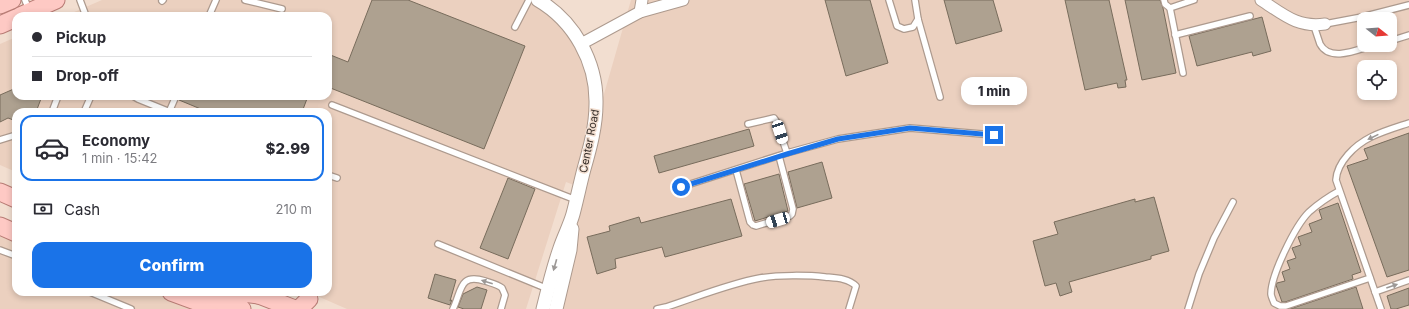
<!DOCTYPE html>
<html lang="en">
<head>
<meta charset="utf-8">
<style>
	body { margin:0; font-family:Inter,sans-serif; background:#f2f2f3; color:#2b2b33; height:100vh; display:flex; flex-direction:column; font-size:15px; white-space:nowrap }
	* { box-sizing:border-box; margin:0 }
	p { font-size:13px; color:#7c7c81 }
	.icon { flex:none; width:22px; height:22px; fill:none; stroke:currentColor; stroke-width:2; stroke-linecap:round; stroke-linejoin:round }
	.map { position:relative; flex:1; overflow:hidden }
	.side { position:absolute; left:12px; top:108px; width:320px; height:188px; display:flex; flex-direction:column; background:#fff; border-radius:12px; box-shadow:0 2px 6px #0003 }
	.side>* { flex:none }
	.banner { position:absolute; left:12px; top:12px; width:320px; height:88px; border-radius:12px; box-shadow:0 2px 6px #0003; display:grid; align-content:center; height:88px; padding:0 20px; background:#fff }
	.needle { width:26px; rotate:107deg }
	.tools { position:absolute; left:1357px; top:12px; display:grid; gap:8px }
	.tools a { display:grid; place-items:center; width:40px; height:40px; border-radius:8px; background:#fff; box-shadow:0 2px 6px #0003; font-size:20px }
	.end { position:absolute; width:18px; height:18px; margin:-9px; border:5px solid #1a73e8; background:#fff; box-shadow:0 0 0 2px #fff }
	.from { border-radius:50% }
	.bubble { position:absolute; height:28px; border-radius:12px; background:#fff; box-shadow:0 2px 6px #0003; font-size:13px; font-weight:800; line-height:28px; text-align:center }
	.car { position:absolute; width:12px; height:24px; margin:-12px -6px; border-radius:5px; box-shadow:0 0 3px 1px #0007; background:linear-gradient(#fff 24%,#345 0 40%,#fff 0 76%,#345 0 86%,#fff 0) }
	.banner b { display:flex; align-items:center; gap:14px; height:38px; font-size:15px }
	.banner b+b { border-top:1px solid #e1e1e2 }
	.banner i { width:10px; height:10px; background:#2b2b33 }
	ul { padding:7px 0 0; list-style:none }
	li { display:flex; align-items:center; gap:12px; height:66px; margin:0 8px 6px; padding:0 12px; border:2px solid transparent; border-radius:12px }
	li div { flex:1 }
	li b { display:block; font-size:15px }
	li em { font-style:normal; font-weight:800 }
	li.on { border-color:#1a73e8 }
	li>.icon { width:36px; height:36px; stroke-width:1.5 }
	.pay { display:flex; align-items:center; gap:10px; height:44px; padding:0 20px; font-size:15px }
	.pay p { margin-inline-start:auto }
	.cta { display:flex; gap:8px; margin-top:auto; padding:8px 20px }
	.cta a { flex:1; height:46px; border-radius:12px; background:#1a73e8; color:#fff; font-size:16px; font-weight:800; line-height:46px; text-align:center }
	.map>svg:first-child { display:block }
	.built { fill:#ebd0bf; fill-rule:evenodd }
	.building { fill:#aea190; stroke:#786c5c }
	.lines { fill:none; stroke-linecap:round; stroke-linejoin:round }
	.service-casing { stroke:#ad9a8e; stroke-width:8 }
	.minor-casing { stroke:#ad9a8e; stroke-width:13 }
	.tertiary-casing { stroke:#ad9a8e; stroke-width:15 }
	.primary-casing { stroke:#b87c75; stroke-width:19 }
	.service { stroke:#fff; stroke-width:5.5 }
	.minor { stroke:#fff; stroke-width:11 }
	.tertiary { stroke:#fff; stroke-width:13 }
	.primary { stroke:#fec9c4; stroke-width:17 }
	.oneway { fill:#9c9896 }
	.route { stroke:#1a73e8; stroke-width:5 }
	.labels { text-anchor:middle; stroke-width:3; stroke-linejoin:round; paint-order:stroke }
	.street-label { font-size:11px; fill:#39312c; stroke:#f2ded0 }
</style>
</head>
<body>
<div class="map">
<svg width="1409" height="309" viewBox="0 0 1409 309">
	<rect width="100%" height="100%" fill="#f2ded0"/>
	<g class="built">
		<polygon points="102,0 527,0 540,7 552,16 568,34 583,61 590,92 590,103 586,137 574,185 566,182 526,309 347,309 308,292 328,292 328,112 16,112 16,172 0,165 0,44 16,37 16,96 328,96 328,16 65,16"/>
		<path d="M631,0H1409V309H562L576,251L578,216L602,101ZM1364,19H1390V45H1364ZM1364,67H1390V93H1364Z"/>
		<polygon points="0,235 16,238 16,292 156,292 202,309 0,309"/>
	</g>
	<g class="building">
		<polygon points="372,0 408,0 525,46 484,149 328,87 328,54 348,62"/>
		<polygon points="825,0 870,0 888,63 846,76"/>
		<polygon points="944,0 993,0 1002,31 956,44"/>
		<polygon points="1065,0 1109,0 1127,80 1125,80 1126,87 1118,88 1117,83 1085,90"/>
		<polygon points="1125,0 1160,0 1163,8 1176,73 1142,80"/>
		<polygon points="1262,17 1271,51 1253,56 1252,52 1197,66 1189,36"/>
		<polygon points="16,88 16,96 42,96 36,112 16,112 16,121 8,118 0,122 0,95"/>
		<polygon points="180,96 308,96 302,112 208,112 179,100"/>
		<polygon points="749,129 754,146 659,173 654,156"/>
		<polygon points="1409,133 1409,270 1387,277 1347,166 1368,159 1364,149"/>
		<polygon points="822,162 832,198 797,208 788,172"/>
		<polygon points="779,174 788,211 755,221 744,184"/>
		<polygon points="508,178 535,189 508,259 480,248"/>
		<polygon points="1154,197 1169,251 1151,256 1151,259 1069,282 1072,292 1060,296 1056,283 1045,286 1033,241 1058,234 1054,222 1135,199 1135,202"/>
		<polygon points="731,199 742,236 665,257 662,247 615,259 616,268 597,274 587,237 610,231 609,226 639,217 641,223"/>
		<polygon points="1338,203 1361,272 1352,275 1353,279 1285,302 1282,302 1276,285 1277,283 1285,281 1282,272 1290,269 1287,261 1296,258 1292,248 1301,245 1298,237 1312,232 1309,224 1322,219 1319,210"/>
		<polygon points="435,274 456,280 450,301 452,300 450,305 428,298"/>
		<polygon points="477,287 487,290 481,309 464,309 458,307 463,294"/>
		<polygon points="1356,287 1363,309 1290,309"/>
		<polygon points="1409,288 1409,305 1396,309 1391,309 1387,296"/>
	</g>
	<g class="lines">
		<defs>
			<g id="service">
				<polyline points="25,0 29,10"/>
				<polyline points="80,0 86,16"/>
				<polyline points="245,0 282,9"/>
				<polyline points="889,0 897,26 904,29 913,27 918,19 915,0"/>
				<polyline points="1164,0 1165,4 1170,8 1194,0"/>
				<polyline points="162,1 163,0"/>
				<polyline points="1170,8 1183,73"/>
				<polyline points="209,16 216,0"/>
				<polyline points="918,19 940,97"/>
				<polyline points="1325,24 1362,17 1409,5"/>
				<path d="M1314,26C1316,32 1318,38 1320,44C1330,63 1359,49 1374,45"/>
				<polyline points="515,27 529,0"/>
				<polyline points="1175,35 1250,16"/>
				<polyline points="1390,41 1409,35"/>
				<polyline points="133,96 138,99 170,112"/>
				<polyline points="332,105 576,200"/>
				<polyline points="52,112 58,96"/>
				<polyline points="84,112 91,96"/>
				<polyline points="169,112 176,96"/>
				<polyline points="748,124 774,118 776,121 787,153 838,139 910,128 994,135"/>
				<polyline points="0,140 16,135"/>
				<polyline points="736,170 750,222 753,225 756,226 790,216 792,214 793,209 779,156"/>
				<polyline points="328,175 337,178"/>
				<polyline points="681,187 787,153"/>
				<path d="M1339,191C1328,197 1318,204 1309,212C1295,226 1271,275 1271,294C1271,296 1273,300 1274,303L1280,306H1286L1370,278"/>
				<polyline points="438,244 548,289"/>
				<polyline points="0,250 16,256"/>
				<polyline points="90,292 131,309"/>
				<polyline points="1375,292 1409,280"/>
				<path d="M453,309C462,290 459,273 485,281C491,283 497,284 502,288L505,295L501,309"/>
				<path d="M657,309L666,307C697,297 728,284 760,278C778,275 807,275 825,277C836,278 848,278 856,286L849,309"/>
				<polyline points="1188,309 1199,274 1214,238 1233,202"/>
				<path d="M1381,309L1336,180C1337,162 1355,145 1371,137C1383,131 1397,127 1409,123"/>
			</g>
			<g id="minor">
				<path d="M1261,0C1283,14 1297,28 1325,24"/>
				<polyline points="640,12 642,0"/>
				<polyline points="581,44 640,12 683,0"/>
			</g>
			<g id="tertiary">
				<path d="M538,0C574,21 597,62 596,104C596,126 590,148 584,169C580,184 577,199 573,214C570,225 564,236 560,248C553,268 548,289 543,309"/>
				<polyline points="556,309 570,250 572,229"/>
			</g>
			<g id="primary">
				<polyline points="0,5 12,0"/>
				<polyline points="20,16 56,0"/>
				<polyline points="0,25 16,18"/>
				<polyline points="0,192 16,199"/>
				<polyline points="0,226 16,233"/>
				<polyline points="171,292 217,309"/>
				<polyline points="234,292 258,295"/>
				<polyline points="251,292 295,309"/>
				<polyline points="206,295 242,309"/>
				<polyline points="299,309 309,299"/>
			</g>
		</defs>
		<use href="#service" class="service-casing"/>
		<use href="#minor" class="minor-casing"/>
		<use href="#tertiary" class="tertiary-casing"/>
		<use href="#primary" class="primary-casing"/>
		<use href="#service" class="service"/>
		<use href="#minor" class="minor"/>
		<use href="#tertiary" class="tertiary"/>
		<use href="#primary" class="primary"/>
	</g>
	<defs><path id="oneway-solid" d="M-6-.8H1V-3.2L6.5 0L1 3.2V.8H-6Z"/></defs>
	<g class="oneway">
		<use href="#oneway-solid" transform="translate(1373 137) rotate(154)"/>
		<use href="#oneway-solid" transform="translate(555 265) rotate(106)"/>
		<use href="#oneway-solid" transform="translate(487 282) rotate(-163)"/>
		<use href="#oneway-solid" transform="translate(1392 286) rotate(-19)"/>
	</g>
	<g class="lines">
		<polyline class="route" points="681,187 787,154 838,139 910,128 994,135"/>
	</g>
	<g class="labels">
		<g class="street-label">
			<text transform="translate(589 141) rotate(-79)" y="4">Center Road</text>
		</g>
	</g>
</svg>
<div class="tools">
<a><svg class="needle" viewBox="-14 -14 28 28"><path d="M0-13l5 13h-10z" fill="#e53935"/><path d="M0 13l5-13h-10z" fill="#7c7c81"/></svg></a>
<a><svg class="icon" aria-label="locate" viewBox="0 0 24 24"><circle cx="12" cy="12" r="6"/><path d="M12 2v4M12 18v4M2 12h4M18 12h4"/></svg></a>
</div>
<i class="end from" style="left:681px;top:187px"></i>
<i class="end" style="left:994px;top:135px"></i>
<div class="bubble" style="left:961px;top:77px;width:66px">1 min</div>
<i class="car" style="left:780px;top:132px;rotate:162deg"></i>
<i class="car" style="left:778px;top:220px;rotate:253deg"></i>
<div class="banner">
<b><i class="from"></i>Pickup</b>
<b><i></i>Drop-off</b>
</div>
<section class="side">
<ul>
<li class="on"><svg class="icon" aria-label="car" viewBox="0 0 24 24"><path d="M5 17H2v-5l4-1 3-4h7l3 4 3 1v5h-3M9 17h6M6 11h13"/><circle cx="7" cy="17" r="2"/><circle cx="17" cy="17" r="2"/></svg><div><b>Economy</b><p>1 min · 15:42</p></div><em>$2.99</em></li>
</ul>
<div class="pay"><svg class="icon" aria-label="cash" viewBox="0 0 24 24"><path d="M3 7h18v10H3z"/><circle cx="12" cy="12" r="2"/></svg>Cash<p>210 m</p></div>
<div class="cta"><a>Confirm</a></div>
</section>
</div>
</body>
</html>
